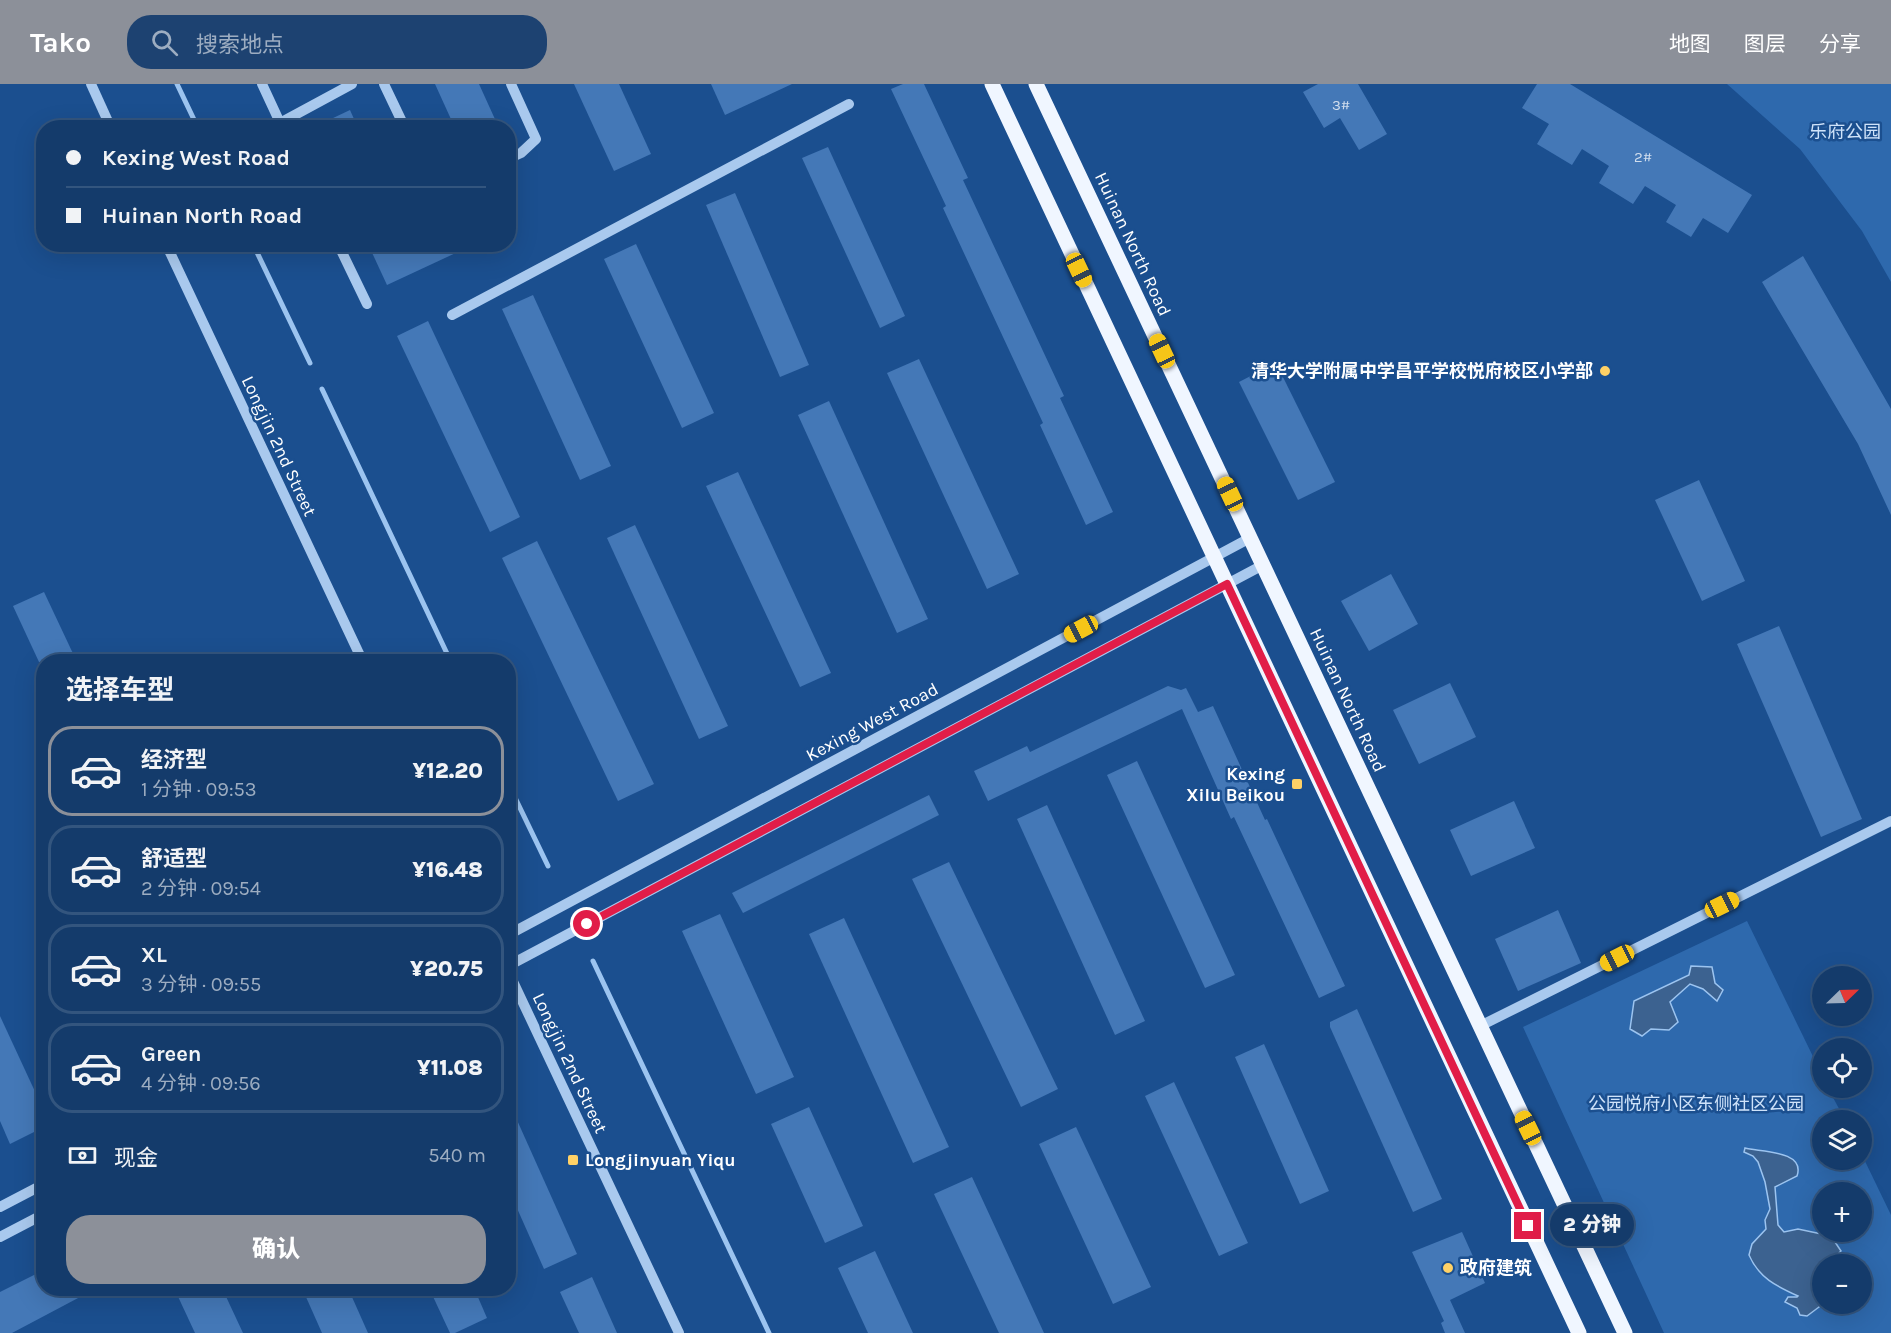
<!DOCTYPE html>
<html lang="zh">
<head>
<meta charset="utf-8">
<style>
	body { margin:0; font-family:Karla,"Noto Sans SC",sans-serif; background:#1d4271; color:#f1f3f6; height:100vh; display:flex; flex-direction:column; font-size:22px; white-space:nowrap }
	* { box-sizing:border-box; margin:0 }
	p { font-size:20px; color:#9dadc1 }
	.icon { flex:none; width:33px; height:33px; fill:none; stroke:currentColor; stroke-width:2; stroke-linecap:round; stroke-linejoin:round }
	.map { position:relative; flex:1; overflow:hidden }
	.panel { position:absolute; left:36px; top:570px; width:480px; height:642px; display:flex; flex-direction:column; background:#143b6b; border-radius:24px; box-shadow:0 6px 24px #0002,0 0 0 2px #33557e }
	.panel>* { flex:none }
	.hud { position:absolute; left:36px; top:36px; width:480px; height:132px; border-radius:24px; box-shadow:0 6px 24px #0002,0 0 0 2px #33557e; display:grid; align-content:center; height:132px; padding:0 30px; background:#143b6b }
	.needle { width:39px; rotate:67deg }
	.buttons { position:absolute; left:1812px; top:882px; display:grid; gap:12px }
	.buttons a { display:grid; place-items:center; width:60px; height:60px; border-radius:50%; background:#143b6b; box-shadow:0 6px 24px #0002,0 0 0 2px #33557e; font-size:30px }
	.end { position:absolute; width:27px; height:27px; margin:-14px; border:8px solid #e11d48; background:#fff; box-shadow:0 0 0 3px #fff }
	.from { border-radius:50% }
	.bubble { position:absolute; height:42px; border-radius:21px; background:#143b6b; box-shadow:0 6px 24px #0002,0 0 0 2px #33557e; font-size:20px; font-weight:800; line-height:42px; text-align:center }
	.car { position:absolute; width:18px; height:36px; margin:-18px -9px; border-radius:8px; box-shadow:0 0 4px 2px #0007; background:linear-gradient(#f5c518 24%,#345 0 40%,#f5c518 0 76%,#345 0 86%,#f5c518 0) }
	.hud b { display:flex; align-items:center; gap:21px; height:57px; font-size:22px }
	.hud b+b { border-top:2px solid #33557e }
	.hud i { width:15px; height:15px; background:#f1f3f6 }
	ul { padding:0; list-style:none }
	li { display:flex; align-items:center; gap:18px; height:90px; margin:0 12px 9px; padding:0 18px; border:3px solid #33557e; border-radius:24px }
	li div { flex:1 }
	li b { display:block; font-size:22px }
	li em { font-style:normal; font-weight:800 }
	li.active { border-color:#8c9099 }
	li>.icon { width:54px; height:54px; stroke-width:1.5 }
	h2 { padding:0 30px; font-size:27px; line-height:72px }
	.pay { display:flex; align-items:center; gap:15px; height:66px; padding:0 30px; font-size:22px }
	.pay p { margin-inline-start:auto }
	.action { display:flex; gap:12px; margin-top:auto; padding:12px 30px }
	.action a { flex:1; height:69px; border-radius:24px; background:#8c9099; color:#fff; font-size:24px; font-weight:800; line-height:69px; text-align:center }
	header { display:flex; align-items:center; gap:36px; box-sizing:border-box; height:84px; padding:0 30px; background:#8c9099; color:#fff }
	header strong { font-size:28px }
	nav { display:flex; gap:33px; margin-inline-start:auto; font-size:21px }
	.search { width:420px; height:54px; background:#1d4271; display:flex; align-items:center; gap:15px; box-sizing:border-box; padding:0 21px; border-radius:24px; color:#9dadc1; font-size:22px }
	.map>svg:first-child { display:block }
	.green { fill:#2e69ad; fill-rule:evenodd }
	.water { fill:#3c6290; stroke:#9cc4f0; stroke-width:1.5 }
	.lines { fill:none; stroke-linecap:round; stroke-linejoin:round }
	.stream { stroke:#9cc4f0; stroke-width:5 }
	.building { fill:#4478b7 }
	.minor { stroke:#a9c9ee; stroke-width:10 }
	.major { stroke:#f0f6ff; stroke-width:15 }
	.route { stroke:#e11d48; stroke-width:8 }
	.poi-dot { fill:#ffd166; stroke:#1b4f8f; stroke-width:2 }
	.labels { text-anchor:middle; stroke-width:5; stroke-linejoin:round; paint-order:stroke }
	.number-label { font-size:15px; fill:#d0dded }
	.park-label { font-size:18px; fill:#cfe3fa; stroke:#1b4f8f }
	.street-label { font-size:18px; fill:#fff; stroke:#1b4f8f }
	.poi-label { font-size:18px; font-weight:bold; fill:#fff; stroke:#1b4f8f; text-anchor:end }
</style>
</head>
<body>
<header>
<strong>Tako</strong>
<div class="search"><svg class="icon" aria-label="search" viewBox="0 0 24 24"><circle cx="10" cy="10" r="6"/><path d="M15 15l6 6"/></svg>搜索地点</div>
<nav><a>地图</a><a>图层</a><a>分享</a></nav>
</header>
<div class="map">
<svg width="1891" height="1249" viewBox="0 0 1891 1249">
	<rect width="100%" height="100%" fill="#1b4f8f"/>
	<g class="green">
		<polygon points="1727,0 1891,0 1891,198 1862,147 1800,65"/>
		<path d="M1747,837L1822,991V1004H1828L1845,1036H1822V1076H1862V1071L1891,1131V1249H1664L1523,943ZM1822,1108H1862V1148H1822ZM1822,1180H1862V1220H1822Z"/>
	</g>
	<g class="water">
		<polygon points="1691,882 1712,883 1715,899 1723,906 1717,917 1703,905 1690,900 1670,918 1678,938 1669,946 1651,945 1642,952 1630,945 1634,917 1689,891"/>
		<path d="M1745,1064C1759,1068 1806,1066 1797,1092L1775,1103L1778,1141L1784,1148L1798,1145L1831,1152L1841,1167L1828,1180H1822L1823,1220L1807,1232L1800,1231L1797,1224L1785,1218L1788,1213H1797L1798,1212C1776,1202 1759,1194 1749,1171L1752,1160L1766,1145L1765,1136L1770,1125L1765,1098L1758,1078L1753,1072L1744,1068Z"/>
	</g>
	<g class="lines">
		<g class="stream">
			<polyline points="177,0 198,44"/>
			<polyline points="253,160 310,279"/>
			<polyline points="322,305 451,578"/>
			<polyline points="508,699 548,782"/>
			<polyline points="593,877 769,1249"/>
		</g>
	</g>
	<g class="building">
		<polygon points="435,0 479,0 499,44 455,44"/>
		<polygon points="574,0 619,0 651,70 614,87"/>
		<polygon points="711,0 792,0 725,31"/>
		<polygon points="903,0 924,0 968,94 963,96 1064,312 1060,314 1113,428 1086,441 1040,341 1043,339 943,124 946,122 891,5"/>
		<polygon points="1318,0 1358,0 1387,50 1359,66 1340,34 1324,44 1303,8"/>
		<polygon points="1537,0 1570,0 1752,111 1728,149 1703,134 1691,153 1666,138 1676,121 1645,102 1633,120 1599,99 1609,82 1582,65 1572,81 1537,60 1549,40 1522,24"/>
		<polygon points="350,26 358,44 312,44"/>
		<polygon points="828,63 905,232 880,244 802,74"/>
		<polygon points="735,109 809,281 780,293 706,121"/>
		<polygon points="368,160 475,160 387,201"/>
		<polygon points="636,160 714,329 682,344 604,175"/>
		<polygon points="1803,172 1891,325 1891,431 1858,360 1762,198"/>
		<polygon points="533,211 611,382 580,396 502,225"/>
		<polygon points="428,237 520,433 490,448 397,252"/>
		<polygon points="919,275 1019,490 987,505 887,289"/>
		<polygon points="1276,279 1335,398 1298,416 1239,298"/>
		<polygon points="829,317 928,535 897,549 798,331"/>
		<polygon points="738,388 831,589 800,603 706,402"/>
		<polygon points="1699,396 1745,497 1702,517 1655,416"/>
		<polygon points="635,441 728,642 699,655 607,454"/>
		<polygon points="537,457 654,700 618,717 502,474"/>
		<polygon points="1391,490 1418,540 1369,567 1341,517"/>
		<polygon points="44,508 77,578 39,578 13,522"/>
		<polygon points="1779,542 1862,735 1821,753 1737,560"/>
		<polygon points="1450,599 1476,653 1419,680 1393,626"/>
		<polygon points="1168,602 1181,606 1186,604 1198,628 1213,622 1265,736 1267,735 1345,902 1319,914 1234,733 1231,735 1182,625 988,717 974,687 1027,662 1030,668"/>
		<polygon points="1137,677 1235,891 1205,904 1107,691"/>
		<polygon points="929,711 939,731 743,829 732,809"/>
		<polygon points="1514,717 1535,764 1471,792 1450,746"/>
		<polygon points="1047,721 1145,937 1115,951 1017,735"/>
		<polygon points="949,778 1058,1005 1021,1023 912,795"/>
		<polygon points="1558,826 1581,879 1518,907 1495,855"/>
		<polygon points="720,830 794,993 756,1010 682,847"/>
		<polygon points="844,834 949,1063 913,1079 809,850"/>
		<polygon points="1357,925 1442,1115 1413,1128 1330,943 1330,938"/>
		<polygon points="0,932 44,1027 44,1043 10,1060 0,1037"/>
		<polygon points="1264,960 1329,1107 1300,1120 1235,973"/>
		<polygon points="1174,998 1248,1159 1219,1172 1145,1012"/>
		<polygon points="508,1016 577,1170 544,1185 508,1104"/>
		<polygon points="809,1023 863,1142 825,1159 771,1040"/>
		<polygon points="1076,1043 1151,1203 1113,1220 1039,1060"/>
		<polygon points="972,1093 1044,1249 999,1249 934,1110"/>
		<polygon points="1462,1148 1485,1199 1450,1216 1465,1249 1445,1249 1441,1239 1444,1237 1412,1168"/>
		<polygon points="875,1167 913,1249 868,1249 838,1184"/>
		<polygon points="44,1186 44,1204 97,1204 12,1249 0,1249 0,1208"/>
		<polygon points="592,1193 617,1249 579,1249 560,1208"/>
		<polygon points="174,1204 222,1204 243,1249 195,1249"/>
		<polygon points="302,1204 348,1204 368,1249 322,1249"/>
		<polygon points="429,1204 474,1204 487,1234 455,1249 450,1249"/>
	</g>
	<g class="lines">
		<g class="minor">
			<polyline points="91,0 111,44"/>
			<polyline points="262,0 282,43"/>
			<polyline points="384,0 405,44"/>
			<polyline points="280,39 352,0"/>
			<polyline points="508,75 521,69 536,55 511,0"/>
			<polyline points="166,160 363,578"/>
			<polyline points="338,160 367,220"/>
			<polyline points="452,231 849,20"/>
			<polyline points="508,851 1250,454"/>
			<polyline points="508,882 1263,481"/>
			<polyline points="508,887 679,1249"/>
			<polyline points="1480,942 1891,737"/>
			<polyline points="0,1123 44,1100"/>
			<polyline points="0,1153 44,1130"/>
		</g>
		<g class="major">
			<polyline points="992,0 1579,1249"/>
			<polyline points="1036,0 1625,1249"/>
		</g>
	</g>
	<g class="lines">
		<polyline class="route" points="587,840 1227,500 1528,1142"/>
	</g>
	<g class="poi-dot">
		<circle cx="1605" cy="287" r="6"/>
		<rect x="1291" y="694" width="12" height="12" rx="3"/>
		<rect x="567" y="1070" width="12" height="12" rx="3"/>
		<circle cx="1448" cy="1184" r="6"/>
	</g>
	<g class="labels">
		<g class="number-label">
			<text x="1341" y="26">3#</text>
			<text x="1643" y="78">2#</text>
		</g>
		<g class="park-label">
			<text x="1845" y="54">乐府公园</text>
			<text x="1696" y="1026">公园悦府小区东侧社区公园</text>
		</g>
		<g class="street-label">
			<text transform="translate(1133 160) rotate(65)" y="6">Huinan North Road</text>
			<text transform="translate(279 362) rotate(65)" y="6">Longjin 2nd Street</text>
			<text transform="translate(1348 616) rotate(65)" y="6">Huinan North Road</text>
			<text transform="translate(872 638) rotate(-28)" y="6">Kexing West Road</text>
			<text transform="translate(570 979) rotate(65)" y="6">Longjin 2nd Street</text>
		</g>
		<g class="poi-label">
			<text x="1593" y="293">清华大学附属中学昌平学校悦府校区小学部</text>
			<text x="1285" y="696">Kexing<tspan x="1285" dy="21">Xilu Beikou</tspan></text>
			<text x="585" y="1082" text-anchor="start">Longjinyuan Yiqu</text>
			<text x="1460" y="1190" text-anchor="start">政府建筑</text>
		</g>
	</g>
</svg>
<div class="buttons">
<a><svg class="needle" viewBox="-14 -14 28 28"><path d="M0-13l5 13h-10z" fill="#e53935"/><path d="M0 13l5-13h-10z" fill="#9dadc1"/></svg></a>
<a><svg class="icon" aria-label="locate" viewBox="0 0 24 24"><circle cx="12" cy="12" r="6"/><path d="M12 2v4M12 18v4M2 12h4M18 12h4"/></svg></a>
<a><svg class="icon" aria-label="layers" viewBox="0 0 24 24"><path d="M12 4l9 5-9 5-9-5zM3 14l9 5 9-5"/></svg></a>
<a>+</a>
<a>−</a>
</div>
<i class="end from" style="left:587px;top:840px"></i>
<i class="end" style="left:1528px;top:1142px"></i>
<div class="bubble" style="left:1550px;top:1120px;width:84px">2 分钟</div>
<i class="car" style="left:1079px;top:186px;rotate:155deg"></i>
<i class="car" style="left:1162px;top:267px;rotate:335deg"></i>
<i class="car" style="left:1230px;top:410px;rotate:335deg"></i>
<i class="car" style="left:1081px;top:545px;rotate:242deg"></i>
<i class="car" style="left:1722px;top:821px;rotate:64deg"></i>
<i class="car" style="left:1617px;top:874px;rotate:243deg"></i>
<i class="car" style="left:1528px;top:1044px;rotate:334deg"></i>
<div class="hud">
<b><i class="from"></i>Kexing West Road</b>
<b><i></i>Huinan North Road</b>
</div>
<section class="panel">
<h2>选择车型</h2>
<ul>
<li class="active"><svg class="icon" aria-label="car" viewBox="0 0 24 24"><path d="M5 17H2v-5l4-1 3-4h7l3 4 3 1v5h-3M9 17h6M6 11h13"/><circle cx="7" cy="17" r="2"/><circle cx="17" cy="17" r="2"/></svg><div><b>经济型</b><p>1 分钟 · 09:53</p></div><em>¥12.20</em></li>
<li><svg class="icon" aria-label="car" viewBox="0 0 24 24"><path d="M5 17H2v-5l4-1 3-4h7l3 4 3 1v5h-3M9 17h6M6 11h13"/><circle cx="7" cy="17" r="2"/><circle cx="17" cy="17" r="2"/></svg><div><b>舒适型</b><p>2 分钟 · 09:54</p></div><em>¥16.48</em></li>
<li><svg class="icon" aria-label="car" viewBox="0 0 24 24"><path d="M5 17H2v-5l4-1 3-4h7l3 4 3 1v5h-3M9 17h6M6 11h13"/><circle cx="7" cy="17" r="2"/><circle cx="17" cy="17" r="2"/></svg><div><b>XL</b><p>3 分钟 · 09:55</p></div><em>¥20.75</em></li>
<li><svg class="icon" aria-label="car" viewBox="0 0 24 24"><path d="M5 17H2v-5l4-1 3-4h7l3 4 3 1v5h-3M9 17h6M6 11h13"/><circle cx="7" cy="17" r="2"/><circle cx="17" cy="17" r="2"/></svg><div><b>Green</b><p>4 分钟 · 09:56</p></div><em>¥11.08</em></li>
</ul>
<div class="pay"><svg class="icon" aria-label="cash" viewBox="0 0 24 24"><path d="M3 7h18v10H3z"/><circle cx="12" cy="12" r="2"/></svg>现金<p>540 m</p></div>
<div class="action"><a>确认</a></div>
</section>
</div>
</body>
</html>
